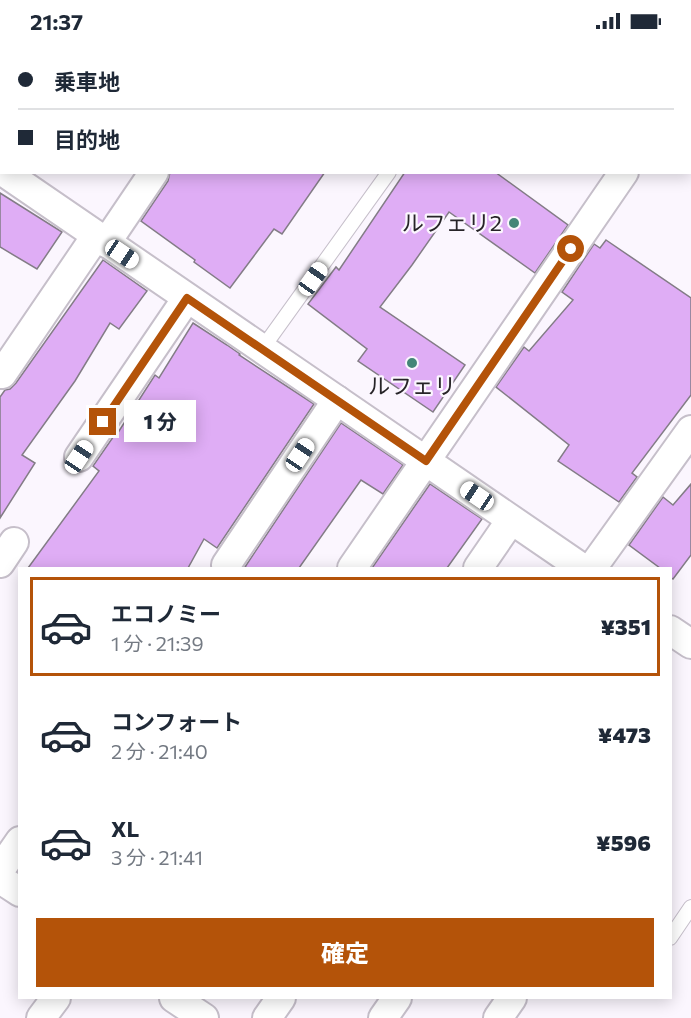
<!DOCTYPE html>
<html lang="ja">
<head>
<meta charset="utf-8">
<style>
	body { margin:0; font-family:Commissioner,"Noto Sans JP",sans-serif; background:#f6f6f7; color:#1f2937; height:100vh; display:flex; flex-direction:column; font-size:22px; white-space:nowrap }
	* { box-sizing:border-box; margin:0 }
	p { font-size:20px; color:#747a83 }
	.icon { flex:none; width:33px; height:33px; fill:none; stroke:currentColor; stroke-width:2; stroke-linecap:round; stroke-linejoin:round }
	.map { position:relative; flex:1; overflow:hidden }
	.drawer { position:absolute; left:18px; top:525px; width:654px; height:432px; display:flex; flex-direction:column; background:#fff; border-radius:0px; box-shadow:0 3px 15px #0003 }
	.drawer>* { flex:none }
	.banner { position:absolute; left:0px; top:0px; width:692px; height:132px; box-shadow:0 3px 15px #0003; display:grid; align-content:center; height:132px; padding:0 18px; background:#fff }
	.end { position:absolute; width:27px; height:27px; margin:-14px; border:8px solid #b45309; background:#fff; box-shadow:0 0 0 3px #fff }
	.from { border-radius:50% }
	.bubble { position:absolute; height:42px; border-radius:0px; background:#fff; box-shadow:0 3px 15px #0003; font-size:20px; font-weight:800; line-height:42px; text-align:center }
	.car { position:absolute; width:18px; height:36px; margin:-18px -9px; border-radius:8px; box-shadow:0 0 4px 2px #0007; background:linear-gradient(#fff 24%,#345 0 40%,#fff 0 76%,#345 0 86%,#fff 0) }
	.banner b { display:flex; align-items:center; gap:21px; height:57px; font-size:22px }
	.banner b+b { border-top:2px solid #e0e1e3 }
	.banner i { width:15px; height:15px; background:#1f2937 }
	ul { padding:10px 0 0; list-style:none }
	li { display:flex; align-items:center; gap:18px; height:99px; margin:0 12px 9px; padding:0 6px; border:3px solid transparent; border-radius:0px }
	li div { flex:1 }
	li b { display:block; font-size:22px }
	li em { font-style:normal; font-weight:800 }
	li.selected { border-color:#b45309 }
	li>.icon { width:54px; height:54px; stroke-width:1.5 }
	.action { display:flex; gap:12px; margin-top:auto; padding:12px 18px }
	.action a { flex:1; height:69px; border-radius:0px; background:#b45309; color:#fff; font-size:24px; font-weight:800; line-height:69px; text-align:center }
	.status { display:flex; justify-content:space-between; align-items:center; height:42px; padding:0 30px; background:#fff; direction:ltr }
	.status svg { height:16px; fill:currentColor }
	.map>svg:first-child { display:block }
	.building { fill:#dfadf5; stroke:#837c86; stroke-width:1.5 }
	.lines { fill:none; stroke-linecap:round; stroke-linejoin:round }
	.service-casing { stroke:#c6bfca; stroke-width:16 }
	.minor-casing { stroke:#c6bfca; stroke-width:32 }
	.service { stroke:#fff; stroke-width:14 }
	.minor { stroke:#fff; stroke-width:28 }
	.route { stroke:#b45309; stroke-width:8 }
	.poi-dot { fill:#448678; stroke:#fbf6fe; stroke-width:2 }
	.labels { text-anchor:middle; stroke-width:4.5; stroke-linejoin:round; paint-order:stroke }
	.poi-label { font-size:22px; fill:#272428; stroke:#fbf6fe; text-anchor:end }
</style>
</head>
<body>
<div class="status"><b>21:37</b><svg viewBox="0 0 49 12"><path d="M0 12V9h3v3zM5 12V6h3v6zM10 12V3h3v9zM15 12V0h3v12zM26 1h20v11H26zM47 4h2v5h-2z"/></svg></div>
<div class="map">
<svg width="691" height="976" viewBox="0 0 691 976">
	<rect width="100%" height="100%" fill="#fbf6fe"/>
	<g class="building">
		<polygon points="170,130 325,130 282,192 274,187 230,246 194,220 195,218 141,179 168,139"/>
		<polygon points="405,130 495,130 568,183 535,231 449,170 412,223 380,265 465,323 433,370 358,319 367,307 308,262 336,225 339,228"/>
		<polygon points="0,151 62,190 37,227 0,205"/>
		<polygon points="606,198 691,256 691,353 632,431 637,435 619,460 558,419 569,403 496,345 524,305 529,309 573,258 562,250 594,202 600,206"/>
		<polygon points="103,218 147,249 119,287 110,281 75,339 22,413 35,421 0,476 0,355 5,348 10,347 16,341"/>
		<polygon points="193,281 227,303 240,312 239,313 314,362 217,506 204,497 188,526 28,526 99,429 93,424 118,388 119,389 155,333 159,336"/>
		<polygon points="341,381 403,423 383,452 361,438 299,526 247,526 245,525"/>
		<polygon points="430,442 482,477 447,526 372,526"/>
		<polygon points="691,442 691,513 673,537 670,535 670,526 660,526 629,503 663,455 673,463"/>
	</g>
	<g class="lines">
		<defs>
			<g id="service">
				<polyline points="262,307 389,130"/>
				<polyline points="670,896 691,865"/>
			</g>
			<g id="minor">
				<polyline points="241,2 242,0"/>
				<polyline points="690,34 691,33"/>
				<polyline points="4,130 582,526"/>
				<polyline points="106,201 154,130"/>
				<polyline points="2,332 96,194"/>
				<polyline points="79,415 187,256"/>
				<polyline points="0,521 14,500"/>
				<polyline points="226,523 337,358"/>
				<polyline points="352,526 624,130"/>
				<polyline points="478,526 511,478"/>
				<polyline points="592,526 691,388"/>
				<polyline points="670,588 691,602"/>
				<polyline points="0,828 20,799"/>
				<polyline points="0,837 20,850"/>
				<polyline points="174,956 204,976"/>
				<polyline points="41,976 56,956"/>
				<polyline points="267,976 281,956"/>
				<polyline points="383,976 397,956"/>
				<polyline points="498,976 512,956"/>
			</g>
		</defs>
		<use href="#service" class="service-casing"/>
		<use href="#minor" class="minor-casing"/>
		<use href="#service" class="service"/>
		<use href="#minor" class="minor"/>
	</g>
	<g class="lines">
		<polyline class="route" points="103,380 187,256 426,419 571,207"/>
	</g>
	<g class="poi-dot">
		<circle cx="514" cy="181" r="6"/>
		<circle cx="412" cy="321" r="6"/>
	</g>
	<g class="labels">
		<g class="poi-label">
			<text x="502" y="189">ルフェリ2</text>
			<text x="412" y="352" text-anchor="middle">ルフェリ</text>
		</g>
	</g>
</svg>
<i class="end from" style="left:571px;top:207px"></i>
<i class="end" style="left:103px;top:380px"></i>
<div class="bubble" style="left:124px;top:358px;width:72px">1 分</div>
<i class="car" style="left:122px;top:212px;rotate:124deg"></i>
<i class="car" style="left:313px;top:237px;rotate:35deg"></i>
<i class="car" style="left:300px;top:413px;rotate:34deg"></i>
<i class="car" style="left:79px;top:415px;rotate:34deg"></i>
<i class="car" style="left:477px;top:454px;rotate:304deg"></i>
<div class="banner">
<b><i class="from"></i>乗車地</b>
<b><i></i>目的地</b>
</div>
<section class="drawer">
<ul>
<li class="selected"><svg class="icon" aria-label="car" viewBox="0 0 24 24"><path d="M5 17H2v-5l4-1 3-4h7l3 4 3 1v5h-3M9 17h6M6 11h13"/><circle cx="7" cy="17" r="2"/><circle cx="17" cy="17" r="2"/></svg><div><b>エコノミー</b><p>1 分 · 21:39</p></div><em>¥351</em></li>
<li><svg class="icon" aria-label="car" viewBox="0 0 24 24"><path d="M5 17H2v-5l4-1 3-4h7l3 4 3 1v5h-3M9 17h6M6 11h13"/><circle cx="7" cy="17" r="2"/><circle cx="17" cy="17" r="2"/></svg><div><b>コンフォート</b><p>2 分 · 21:40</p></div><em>¥473</em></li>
<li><svg class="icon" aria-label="car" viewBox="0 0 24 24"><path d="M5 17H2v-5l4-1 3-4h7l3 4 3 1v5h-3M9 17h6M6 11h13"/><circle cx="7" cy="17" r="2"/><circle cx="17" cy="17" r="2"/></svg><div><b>XL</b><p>3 分 · 21:41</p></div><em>¥596</em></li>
</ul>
<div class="action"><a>確定</a></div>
</section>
</div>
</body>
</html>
